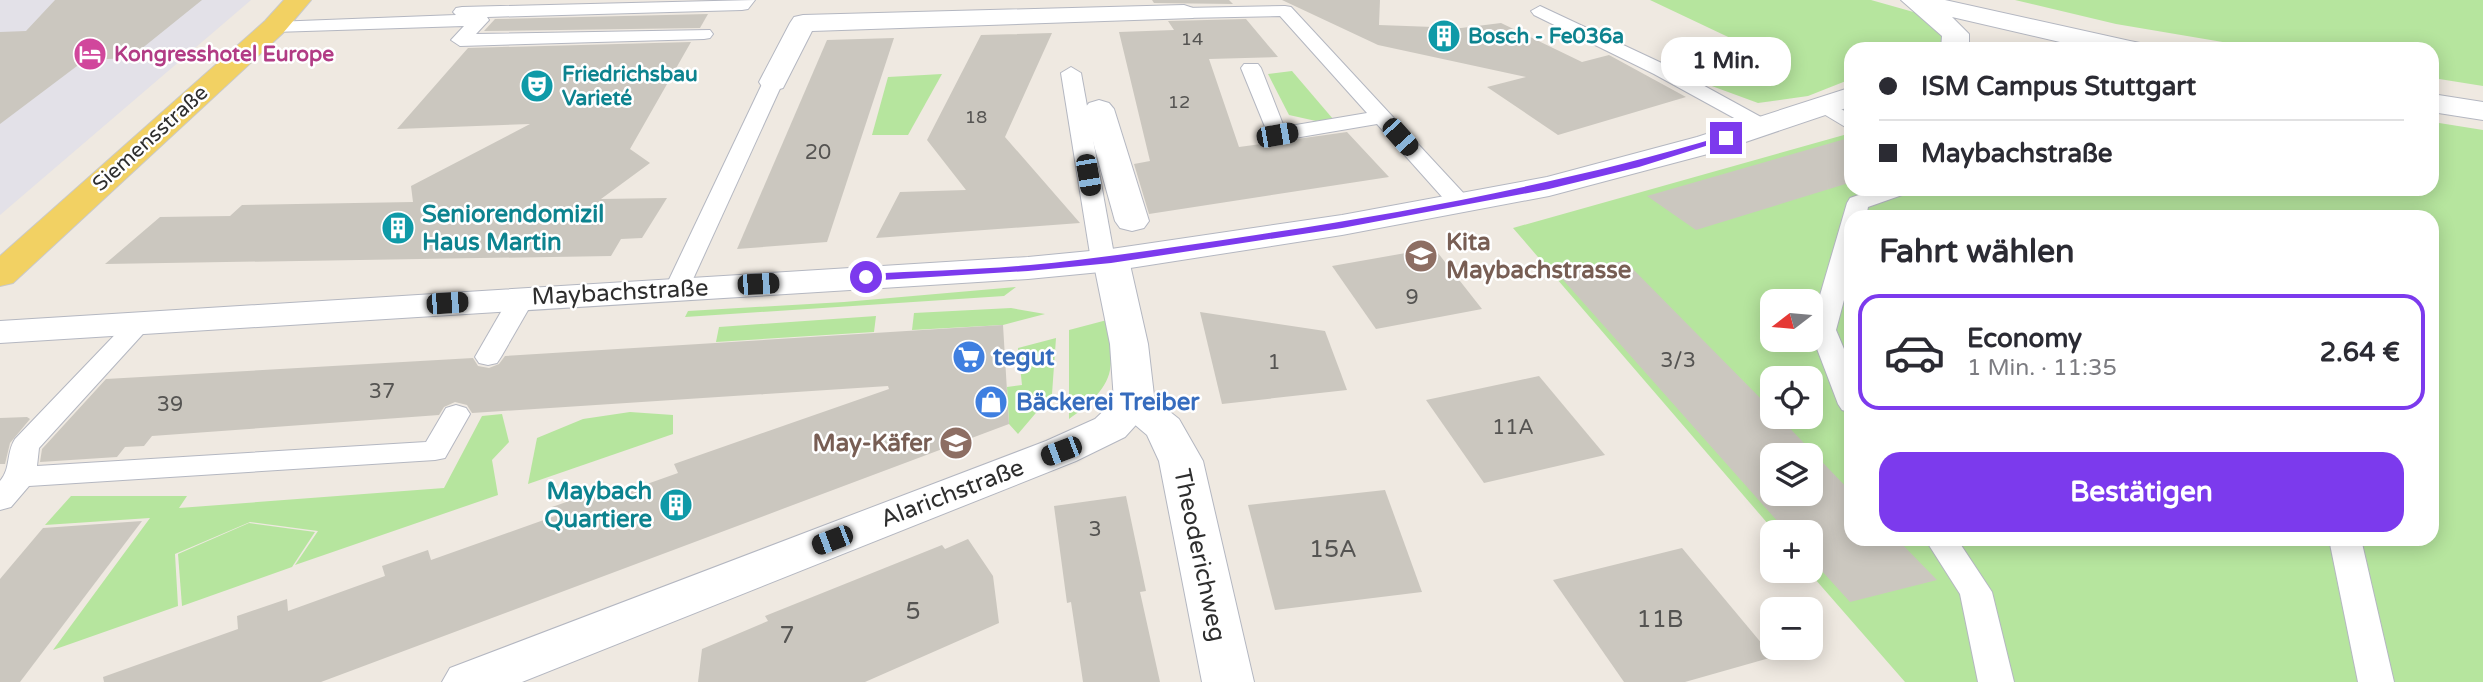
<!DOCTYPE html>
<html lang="de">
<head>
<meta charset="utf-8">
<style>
	body { margin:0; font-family:"Varela Round",sans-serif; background:#f7f7f7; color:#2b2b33; height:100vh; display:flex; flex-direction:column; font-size:26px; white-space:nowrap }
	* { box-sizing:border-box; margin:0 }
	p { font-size:23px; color:#7c7c81 }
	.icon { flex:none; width:38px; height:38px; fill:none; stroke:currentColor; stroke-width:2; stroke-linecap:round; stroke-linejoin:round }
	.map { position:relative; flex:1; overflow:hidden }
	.side { position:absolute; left:1844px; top:210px; width:595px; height:336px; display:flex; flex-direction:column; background:#fff; border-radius:21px; box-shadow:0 4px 18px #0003 }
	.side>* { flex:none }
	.hud { position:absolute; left:1844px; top:42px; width:595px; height:154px; border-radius:21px; box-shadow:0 4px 18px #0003; display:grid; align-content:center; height:154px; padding:0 35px; background:#fff }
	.needle { width:46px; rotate:254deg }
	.buttons { position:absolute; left:1760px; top:289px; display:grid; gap:14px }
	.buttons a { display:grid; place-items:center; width:63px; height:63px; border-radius:14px; background:#fff; box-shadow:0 4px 18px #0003; font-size:35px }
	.end { position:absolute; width:32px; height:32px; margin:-16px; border:9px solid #7c3aed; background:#fff; box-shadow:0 0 0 4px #fff }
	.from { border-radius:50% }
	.bubble { position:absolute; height:49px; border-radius:21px; background:#fff; box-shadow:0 4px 18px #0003; font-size:23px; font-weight:700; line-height:49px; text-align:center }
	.car { position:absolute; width:21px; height:42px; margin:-21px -10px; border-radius:9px; box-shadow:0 0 5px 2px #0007; background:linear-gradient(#222 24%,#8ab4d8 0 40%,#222 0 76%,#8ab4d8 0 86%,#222 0) }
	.hud b { display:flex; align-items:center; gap:24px; height:66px; font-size:26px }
	.hud b+b { border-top:2px solid #e1e1e2 }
	.hud i { width:18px; height:18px; background:#2b2b33 }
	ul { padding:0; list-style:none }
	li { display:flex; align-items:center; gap:21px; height:116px; margin:0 14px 10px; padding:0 21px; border:4px solid transparent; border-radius:21px }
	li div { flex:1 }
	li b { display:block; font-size:26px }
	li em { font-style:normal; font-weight:700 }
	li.on { border-color:#7c3aed }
	li>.icon { width:63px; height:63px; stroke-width:1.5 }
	h2 { padding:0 35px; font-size:32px; line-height:84px }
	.action { display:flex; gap:14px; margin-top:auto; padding:14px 35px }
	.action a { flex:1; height:80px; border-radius:21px; background:#7c3aed; color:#fff; font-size:28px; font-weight:700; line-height:80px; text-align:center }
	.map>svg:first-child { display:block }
	.industrial { fill:#e3e1e8 }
	.green { fill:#b6e59e; fill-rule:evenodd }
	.building { fill:#cbc7bf; fill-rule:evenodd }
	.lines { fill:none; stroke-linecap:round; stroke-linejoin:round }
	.service-casing { stroke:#b4b7c1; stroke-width:2 }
	.pedestrian-casing { stroke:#b4b7c1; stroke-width:2 }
	.minor-casing { stroke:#b4b7c1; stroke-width:2 }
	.tertiary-casing { stroke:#b4b7c1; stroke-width:2 }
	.secondary-casing { stroke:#b4b7c1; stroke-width:2 }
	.primary-casing { stroke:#c9c9c9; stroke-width:2 }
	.service { fill:#fff; fill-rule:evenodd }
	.pedestrian { fill:#fff; fill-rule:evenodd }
	.minor { fill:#fff; fill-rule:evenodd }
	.tertiary { fill:#fff; fill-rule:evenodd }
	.secondary { fill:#fff; fill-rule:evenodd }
	.primary { fill:#f2d163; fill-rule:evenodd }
	.route { fill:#7c3aed }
	.labels { text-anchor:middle; stroke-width:5; stroke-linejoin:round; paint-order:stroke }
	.far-number-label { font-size:18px; fill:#555452 }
	.far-culture-label { font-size:21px; font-weight:bold; fill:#0d838f; stroke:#fff; text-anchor:start }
	.far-hotel-label { font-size:21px; font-weight:bold; fill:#b23c85; stroke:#fff; text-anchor:start }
	.far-street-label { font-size:21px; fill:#2e2e2e; stroke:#fff }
	.number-label { font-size:21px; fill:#555452 }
	.culture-label { font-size:24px; font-weight:bold; fill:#0d838f; stroke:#fff; text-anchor:start }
	.education-label { font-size:24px; font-weight:bold; fill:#785e54; stroke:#fff; text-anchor:start }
	.street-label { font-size:24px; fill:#2e2e2e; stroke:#fff }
	.shop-label { font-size:24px; font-weight:bold; fill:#366cbe; stroke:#fff; text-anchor:start }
	.near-number-label { font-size:24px; fill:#555452 }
</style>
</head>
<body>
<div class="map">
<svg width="2483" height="682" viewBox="0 0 2483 682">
	<rect width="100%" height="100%" fill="#efe9e1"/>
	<polygon class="industrial" points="0,0 251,0 0,215"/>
	<g class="green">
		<polygon points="1650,0 1871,0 1917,13 1941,29 1946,40 1930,49 1852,49 1851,79 1808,96 1758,103 1709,85 1781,62"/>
		<polygon points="2015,0 2483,0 2483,86 2433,78 2432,49 2264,49 2116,24"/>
		<polygon points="1292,71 1333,119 1316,121 1289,115 1268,74"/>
		<polygon points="942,74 908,135 872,135 888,77"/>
		<path d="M2433,122L2483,130V682H1905L1808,571L1811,570V532H1775L1513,228L1851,133L1852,189H2432ZM1852,217H2432V539H1852ZM1773,301H1811V340H1773ZM1773,378H1811V416H1773ZM1773,455H1811V494H1773Z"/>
		<polygon points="1016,287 1004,296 685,317 688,311 844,302"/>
		<polygon points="1011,308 1045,314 1003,325 912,330 914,313"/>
		<polygon points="876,316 874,332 716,342 719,327"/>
		<path d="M1107,320C1108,335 1113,355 1110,370C1106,391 1085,408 1069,419V330Z"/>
		<polygon points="1056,338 1052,394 1018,434 1009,424 1007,387 1022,385 1018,348"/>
		<polygon points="630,412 673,415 673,434 528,484 537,438 583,419"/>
		<polygon points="502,414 509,442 492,460 498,495 295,565 318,531 250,522 175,554 178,606 53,650 150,518 45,525 71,496 187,496 179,508 444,488 482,416"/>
		<polygon points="249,523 315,532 292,567 182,606 178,554"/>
	</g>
	<g class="building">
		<polygon points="55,0 202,0 130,58 85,60 0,124 0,32 26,31"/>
		<polygon points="1152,0 1229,0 1233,4 1154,3"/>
		<polygon points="1282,0 1380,0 1379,25 1461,28 1501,23 1582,62 1609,55 1686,97 1558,135 1487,87 1526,77 1378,45"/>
		<polygon points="708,14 700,28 484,31 495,19"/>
		<polygon points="1246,19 1278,57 1209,59 1239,147 1347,132 1389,177 1149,214 1134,164 1150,161 1119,32 1174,30 1168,21"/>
		<polygon points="1052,33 1005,137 1080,223 876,238 900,192 966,190 927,140 981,35"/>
		<polygon points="894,38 827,242 737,249 827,40"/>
		<polygon points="691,42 630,149 650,163 601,199 667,198 642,238 621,239 611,256 105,264 160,217 230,216 242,205 413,202 411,186 530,124 397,129 468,48"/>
		<polygon points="1852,137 1852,182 1696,230 1647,196"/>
		<polygon points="1434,248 1482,309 1376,329 1332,266"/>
		<path d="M1625,261L1773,411V416H1778L1852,493V539H1897L1937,580L1850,602L1811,559V532H1787L1557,273ZM1773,455H1811V494H1773Z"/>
		<polygon points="1200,312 1325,331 1347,390 1222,404"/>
		<polygon points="1003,325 1009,424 321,682 104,682 103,677 238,629 237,616 287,599 288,611 385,576 382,566 428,550 431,560 555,516 552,507 595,492 599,501 678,473 674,464 889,389 888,386 472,413 467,405 455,402 444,407 439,415 152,436 144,446 125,447 117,457 40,462 42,449 106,379 473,358 478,366 489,368 499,364 505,356"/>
		<polygon points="1539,376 1605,455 1484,483 1426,400"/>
		<polygon points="27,417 30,419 10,443 5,464 0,464 0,418"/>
		<polygon points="1385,490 1422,592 1275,610 1248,505"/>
		<polygon points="1126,496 1146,591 1140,592 1160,682 1083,682 1071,602 1067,603 1054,506"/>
		<polygon points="142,521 20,682 0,682 0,579 43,528"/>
		<polygon points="968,539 993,576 999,623 865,682 698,682 702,649 768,621 765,616 942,545 945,549"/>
		<polygon points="1682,548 1773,657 1685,682 1624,682 1553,580"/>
	</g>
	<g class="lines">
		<defs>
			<g id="service">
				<polygon points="755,0 748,9 742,10 487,17 489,20 476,34 710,30 713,34 710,38 704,39 460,46 451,40 464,26 274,32 265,27 274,22 456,15 453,12 456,8 462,7"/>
				<polygon points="1285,6 1291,7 1468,198 1471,203 1468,208 1452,208 1377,124 1277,141 1270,139 1241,68 1244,64 1258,64 1261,68 1284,127 1367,113 1280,16 1184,18 1175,13 1184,8"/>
				<polygon points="1540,6 1668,66 1770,122 1773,126 1770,130 1756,130 1654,74 1534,15 1531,11"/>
				<polygon points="1071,67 1081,73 1115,260 1112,265 1103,267 1094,265 1091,260 1061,73"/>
				<polygon points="773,76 783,82 689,288 686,293 677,295 668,293 665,288 763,82"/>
				<polygon points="1824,100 1852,115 1852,131 1817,110 1814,106 1817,102"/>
				<polygon points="1876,189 1908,189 1905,194 1868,207 1866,217 1852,217 1852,270 1836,330 1852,368 1852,413 1842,410 1838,404 1811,333 1811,326 1847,203 1850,198"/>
				<polygon points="522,290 531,293 535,298 501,357 497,363 488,365 479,363 475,357 509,298 513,293"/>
				<path d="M139,316L148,319L152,324L39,448L37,466L426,442L446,408L456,405L466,408L470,414L445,458L435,460L29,486L11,507L0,510V481C11,469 6,453 15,439L130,319Z"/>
				<polygon points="1925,539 1957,539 1992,592 2014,682 1978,682 1960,594"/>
				<polygon points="2329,539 2361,539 2394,682 2358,682"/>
			</g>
			<g id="pedestrian">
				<polygon points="1184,5 1193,8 1197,13 1193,18 812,31 783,88 773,91 763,88 759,82 790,23 794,17 803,15"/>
				<polygon points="1099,100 1109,103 1114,109 1149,221 1144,228 1132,231 1120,228 1115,221 1084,109 1089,103"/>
			</g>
			<polygon id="minor" points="1135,391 1149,395 1179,419 1203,461 1254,682 1202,682 1159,461 1147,435 1121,413 1115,404 1121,395"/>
			<polygon id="tertiary" points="1111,249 1124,252 1129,260 1148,344 1155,404 1125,437 1076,461 522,682 442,682 450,668 1046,441 1095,419 1114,401 1110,344 1093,260 1098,252"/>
			<g id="secondary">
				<polygon points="1901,0 1945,0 2130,41 2140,43 2144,49 2090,49 1952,17 1969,34 1969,49 1941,49 1942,36"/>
				<polygon points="1852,87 1852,106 1719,151 1549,196 1342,235 1111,271 1028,279 0,343 0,321 1028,257 1111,249 1342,215 1547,177 1697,137"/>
				<polygon points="2432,94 2483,102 2483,120 2432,112"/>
			</g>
			<polygon id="primary" points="284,0 311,0 283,33 13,283 0,286 0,256 265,21"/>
		</defs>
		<use href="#service" class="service-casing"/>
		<use href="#pedestrian" class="pedestrian-casing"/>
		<use href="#minor" class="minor-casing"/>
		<use href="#tertiary" class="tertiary-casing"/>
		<use href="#secondary" class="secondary-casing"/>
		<use href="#primary" class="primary-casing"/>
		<use href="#service" class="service"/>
		<use href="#pedestrian" class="pedestrian"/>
		<use href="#minor" class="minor"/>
		<use href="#tertiary" class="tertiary"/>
		<use href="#secondary" class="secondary"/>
		<use href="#primary" class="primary"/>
	</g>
	<path class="route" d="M1723,136L1731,138L1639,167L1549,189L1342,228L1111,263L1028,271L866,281L861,277L866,274C921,271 976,270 1030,265C1106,258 1181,246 1256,235C1414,211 1570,182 1723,136Z"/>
	<defs>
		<symbol id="building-disc" viewBox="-11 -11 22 22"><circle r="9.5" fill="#0f9aa8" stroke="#fff"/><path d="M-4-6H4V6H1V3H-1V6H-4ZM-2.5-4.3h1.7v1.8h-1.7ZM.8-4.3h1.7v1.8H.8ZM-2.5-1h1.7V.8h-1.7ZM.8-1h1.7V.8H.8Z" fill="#fff"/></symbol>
		<symbol id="hotel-disc" viewBox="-11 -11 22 22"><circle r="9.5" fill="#d1479c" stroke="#fff"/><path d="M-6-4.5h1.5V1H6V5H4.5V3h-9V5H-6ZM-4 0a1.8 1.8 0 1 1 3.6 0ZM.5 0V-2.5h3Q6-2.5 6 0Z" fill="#fff"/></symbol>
		<symbol id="theatre-disc" viewBox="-11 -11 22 22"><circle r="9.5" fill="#0f9aa8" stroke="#fff"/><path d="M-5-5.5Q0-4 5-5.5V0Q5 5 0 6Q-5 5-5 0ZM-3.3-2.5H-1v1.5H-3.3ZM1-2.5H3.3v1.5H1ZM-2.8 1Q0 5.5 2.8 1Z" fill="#fff"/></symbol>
		<symbol id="school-disc" viewBox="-11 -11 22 22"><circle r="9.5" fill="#8d6e63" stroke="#fff"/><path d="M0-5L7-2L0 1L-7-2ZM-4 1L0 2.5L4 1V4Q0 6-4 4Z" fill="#fff"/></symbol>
		<symbol id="supermarket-disc" viewBox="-11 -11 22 22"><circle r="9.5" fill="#3f7fe0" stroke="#fff"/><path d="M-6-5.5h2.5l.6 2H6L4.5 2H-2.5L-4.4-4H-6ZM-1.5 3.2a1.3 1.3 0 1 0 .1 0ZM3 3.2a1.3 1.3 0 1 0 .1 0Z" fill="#fff"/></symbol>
		<symbol id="shop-disc" viewBox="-11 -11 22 22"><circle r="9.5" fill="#3f7fe0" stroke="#fff"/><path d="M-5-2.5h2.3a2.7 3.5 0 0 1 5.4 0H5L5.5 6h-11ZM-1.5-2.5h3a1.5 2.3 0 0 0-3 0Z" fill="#fff"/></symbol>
	</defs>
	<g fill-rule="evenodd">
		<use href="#building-disc" x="1425" y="17" width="38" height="38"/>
		<use href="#hotel-disc" x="71" y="35" width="38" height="38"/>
		<use href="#theatre-disc" x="518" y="67" width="38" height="38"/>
		<use href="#building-disc" x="379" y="209" width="38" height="38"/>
		<use href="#school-disc" x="1402" y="237" width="38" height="38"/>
		<use href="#supermarket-disc" x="950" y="338" width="38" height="38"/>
		<use href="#shop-disc" x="972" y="383" width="38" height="38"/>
		<use href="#school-disc" x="937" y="424" width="38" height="38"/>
		<use href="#building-disc" x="657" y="486" width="38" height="38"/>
	</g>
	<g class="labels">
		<g class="far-number-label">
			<text x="1192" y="45">14</text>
			<text x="1179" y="108">12</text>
			<text x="976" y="123">18</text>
		</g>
		<g class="far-culture-label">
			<text x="1468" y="43">Bosch - Fe036a</text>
			<text x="562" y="81">Friedrichsbau<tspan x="562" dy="24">Varieté</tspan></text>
		</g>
		<g class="far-hotel-label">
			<text x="114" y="61">Kongresshotel Europe</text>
		</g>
		<g class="far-street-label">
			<text transform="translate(150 138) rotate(-42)" y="7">Siemensstraße</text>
		</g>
		<g class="number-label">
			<text x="818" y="159">20</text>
			<text x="1412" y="304">9</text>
			<text x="1678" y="367">3/3</text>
			<text x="1274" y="369">1</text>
			<text x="382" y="398">37</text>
			<text x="170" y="411">39</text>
			<text x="1513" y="434">11A</text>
			<text x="1095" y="536">3</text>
		</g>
		<g class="culture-label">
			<text x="422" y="222">Seniorendomizil<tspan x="422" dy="28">Haus Martin</tspan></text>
			<text x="652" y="499" text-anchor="end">Maybach<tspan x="652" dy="28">Quartiere</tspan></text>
		</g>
		<g class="education-label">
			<text x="1446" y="250">Kita<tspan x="1446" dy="28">Maybachstrasse</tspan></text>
			<text x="932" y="451" text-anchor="end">May-Käfer</text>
		</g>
		<g class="street-label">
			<text transform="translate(620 292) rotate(-3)" y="8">Maybachstraße</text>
			<text transform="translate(952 493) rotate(-21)" y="8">Alarichstraße</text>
			<text transform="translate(1200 555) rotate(78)" y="8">Theoderichweg</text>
		</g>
		<g class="shop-label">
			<text x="993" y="365">tegut</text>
			<text x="1016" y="410">Bäckerei Treiber</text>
		</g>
		<g class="near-number-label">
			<text x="1333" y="557">15A</text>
			<text x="913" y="619">5</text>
			<text x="1660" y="627">11B</text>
			<text x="787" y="643">7</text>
		</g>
	</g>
</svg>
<div class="buttons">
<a><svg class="needle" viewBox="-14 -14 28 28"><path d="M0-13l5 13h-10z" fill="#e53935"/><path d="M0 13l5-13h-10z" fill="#7c7c81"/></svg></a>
<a><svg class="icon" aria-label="locate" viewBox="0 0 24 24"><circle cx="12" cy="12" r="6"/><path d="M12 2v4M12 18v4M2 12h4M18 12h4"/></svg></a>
<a><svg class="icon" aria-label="layers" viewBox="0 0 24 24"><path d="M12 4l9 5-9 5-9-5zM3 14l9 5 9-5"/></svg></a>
<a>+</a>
<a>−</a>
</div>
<i class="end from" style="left:866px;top:277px"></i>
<i class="end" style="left:1726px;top:138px"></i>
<div class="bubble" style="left:1661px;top:37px;width:130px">1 Min.</div>
<i class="car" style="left:1277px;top:135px;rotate:80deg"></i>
<i class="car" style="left:1400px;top:137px;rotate:138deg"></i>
<i class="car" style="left:1088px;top:175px;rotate:170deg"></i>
<i class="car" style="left:758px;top:284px;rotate:87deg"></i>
<i class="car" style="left:447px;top:303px;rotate:86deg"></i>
<i class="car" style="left:1061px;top:451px;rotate:249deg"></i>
<i class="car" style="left:832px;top:540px;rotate:249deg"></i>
<div class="hud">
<b><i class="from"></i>ISM Campus Stuttgart</b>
<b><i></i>Maybachstraße</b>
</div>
<section class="side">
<h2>Fahrt wählen</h2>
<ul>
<li class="on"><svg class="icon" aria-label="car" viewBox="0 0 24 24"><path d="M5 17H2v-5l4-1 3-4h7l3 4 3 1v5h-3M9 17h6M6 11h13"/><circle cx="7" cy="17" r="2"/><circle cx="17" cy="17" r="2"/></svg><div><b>Economy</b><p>1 Min. · 11:35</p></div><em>2.64 €</em></li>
</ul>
<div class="action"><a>Bestätigen</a></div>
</section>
</div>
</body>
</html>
